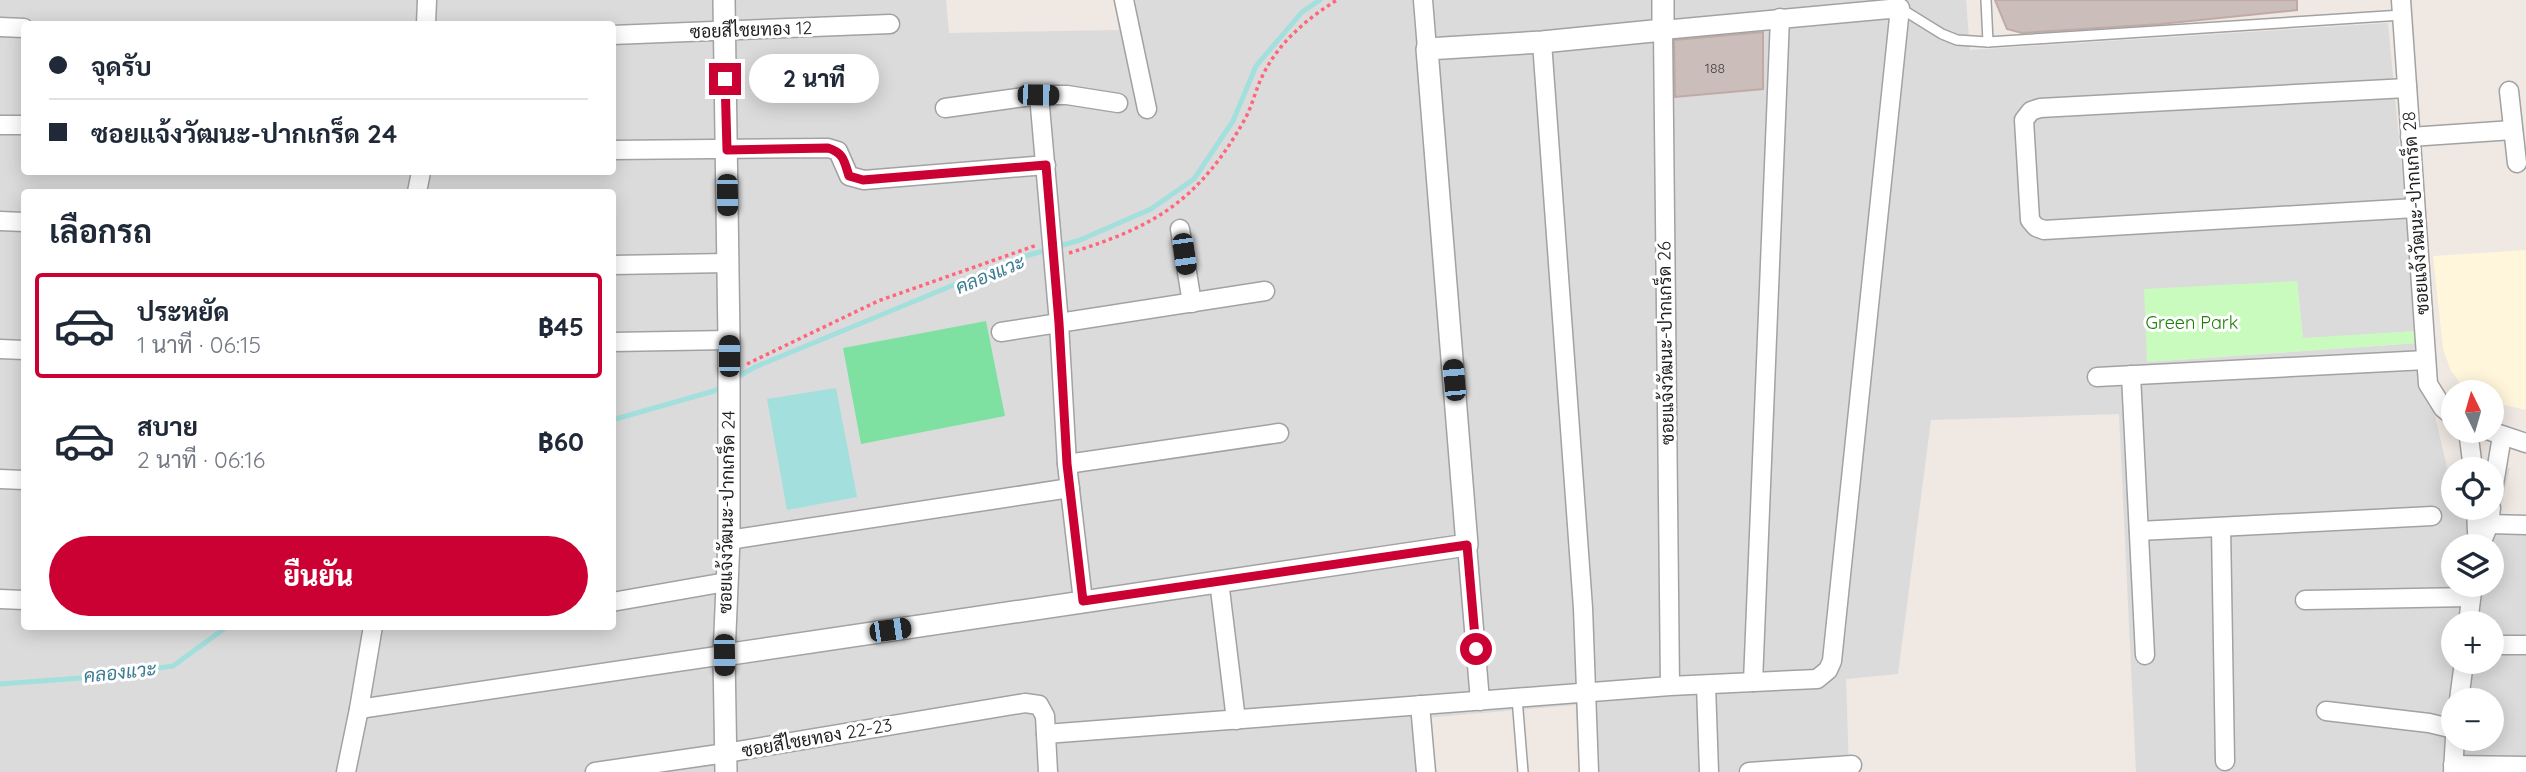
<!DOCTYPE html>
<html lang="th">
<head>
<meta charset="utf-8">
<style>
	body { margin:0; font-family:Quicksand,Sarabun,sans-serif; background:#f2f2f3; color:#1f2937; height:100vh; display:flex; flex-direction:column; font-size:26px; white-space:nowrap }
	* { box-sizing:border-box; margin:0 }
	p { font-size:23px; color:#747a83 }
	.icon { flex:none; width:38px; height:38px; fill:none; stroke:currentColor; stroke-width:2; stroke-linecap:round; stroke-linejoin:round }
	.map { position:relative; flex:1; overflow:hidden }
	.panel { position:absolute; left:21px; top:189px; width:595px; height:441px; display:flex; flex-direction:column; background:#fff; border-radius:7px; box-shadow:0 4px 18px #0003 }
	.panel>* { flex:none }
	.banner { position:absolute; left:21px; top:21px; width:595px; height:154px; border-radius:7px; box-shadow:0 4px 18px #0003; display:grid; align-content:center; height:154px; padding:0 28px; background:#fff }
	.needle { width:46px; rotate:355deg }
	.tools { position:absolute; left:2441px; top:380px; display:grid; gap:14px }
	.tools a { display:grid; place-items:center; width:63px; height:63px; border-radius:50%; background:#fff; box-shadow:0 4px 18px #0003; font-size:35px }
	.end { position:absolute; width:32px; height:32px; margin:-16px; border:9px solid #cb0033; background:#fff; box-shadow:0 0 0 4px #fff }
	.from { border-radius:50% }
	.bubble { position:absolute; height:49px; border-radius:24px; background:#fff; box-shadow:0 4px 18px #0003; font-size:23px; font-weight:800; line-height:49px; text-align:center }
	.car { position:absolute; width:21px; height:42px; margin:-21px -10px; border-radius:9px; box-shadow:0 0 5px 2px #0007; background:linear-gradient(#222 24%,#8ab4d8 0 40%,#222 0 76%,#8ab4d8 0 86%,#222 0) }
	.banner b { display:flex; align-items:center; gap:24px; height:66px; font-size:26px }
	.banner b+b { border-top:2px solid #e0e1e3 }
	.banner i { width:18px; height:18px; background:#1f2937 }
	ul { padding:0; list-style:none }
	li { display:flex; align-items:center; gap:21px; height:105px; margin:0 14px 10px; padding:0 14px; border:4px solid transparent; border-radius:7px }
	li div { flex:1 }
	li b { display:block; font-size:26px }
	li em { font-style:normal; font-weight:800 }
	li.selected { border-color:#cb0033 }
	li>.icon { width:63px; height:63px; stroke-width:1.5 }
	h2 { padding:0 28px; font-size:32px; line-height:84px }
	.button { display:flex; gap:14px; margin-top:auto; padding:14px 28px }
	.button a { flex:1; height:80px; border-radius:42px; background:#cb0033; color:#fff; font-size:28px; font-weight:800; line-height:80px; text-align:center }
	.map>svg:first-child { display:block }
	.residential { fill:#dcdbdb; fill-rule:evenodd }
	.education { fill:#fff6dc }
	.park { fill:#c9fbbe }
	.pitch { fill:#7ee1a2 }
	.water { fill:#a2dfdd }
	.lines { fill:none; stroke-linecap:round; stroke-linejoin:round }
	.stream { stroke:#a2dfdd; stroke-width:5 }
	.building { fill:#cbbdb9; stroke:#c1aaa5; stroke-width:2 }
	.service-casing { stroke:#a2a2a2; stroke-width:12 }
	.minor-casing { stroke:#a2a2a2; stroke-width:21 }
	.tertiary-casing { stroke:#a2a2a2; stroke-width:24 }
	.path { stroke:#ff657b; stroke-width:3.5; stroke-dasharray:3.5 3.5; stroke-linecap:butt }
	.service { stroke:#fff; stroke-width:9 }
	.minor { stroke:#fff; stroke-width:18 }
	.tertiary { stroke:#fff; stroke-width:21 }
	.route { stroke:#cb0033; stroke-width:9 }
	.labels { text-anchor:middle; stroke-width:6; stroke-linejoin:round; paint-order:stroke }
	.number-label { font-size:14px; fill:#494645 }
	.street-label { font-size:18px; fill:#1e1e1e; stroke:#fff }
	.park-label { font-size:18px; fill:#1b8007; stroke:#fff }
	.water-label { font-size:19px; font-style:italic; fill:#3c7b91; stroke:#fff }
</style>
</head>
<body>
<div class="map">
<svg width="2526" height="772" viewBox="0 0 2526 772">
	<rect width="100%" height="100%" fill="#efe8e3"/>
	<path class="residential" d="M0,0H946L949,33L1119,30L1114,0H1966L1970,50L2388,23L2417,331L2303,339L2297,281L2148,362L2418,343L2448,472H2453L2454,508H2492V470L2510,468L2498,520L2526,521V772H2136L2119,414L1931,420L1898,674L1846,679L1849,772H1580L1576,705L1413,719L1418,772H0ZM24,24H612V172H24ZM24,192H612V626H24ZM2454,546H2492V584H2454ZM2454,623H2492V662H2454ZM2454,700H2492V738H2454Z"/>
	<polygon class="education" points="2526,250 2526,410 2492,402 2492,392 2470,392 2464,388 2451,371 2443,349 2433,256"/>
	<polygon class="park" points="2297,281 2303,338 2417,331 2418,343 2147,362 2144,289"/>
	<polygon class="pitch" points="986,321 1005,416 861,444 843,348"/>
	<polygon class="water" points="836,388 857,497 787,510 767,399"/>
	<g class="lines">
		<g class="stream">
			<polyline points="734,379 755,367 1019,258 1080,240 1151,209 1194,179 1233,121 1256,66 1302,12 1320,0"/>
			<polyline points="612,420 714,391 723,386"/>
			<polyline points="0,684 94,677 173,666 228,626"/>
		</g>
	</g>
	<g class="building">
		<polygon points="1995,0 2297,0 2297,10 2161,24 2022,33 2007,29"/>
		<polygon points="1763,32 1763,89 1675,97 1674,40"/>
	</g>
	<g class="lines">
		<defs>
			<g id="service">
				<polyline points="1986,0 1988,42"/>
				<polyline points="1900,8 1942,34 1957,40 1988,42 2402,15"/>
				<polyline points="1517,698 1523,772"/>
			</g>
			<g id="minor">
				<polyline points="1124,0 1147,109"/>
				<polyline points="1423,0 1427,49"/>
				<polyline points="2401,0 2428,384 2443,408 2454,417"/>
				<polyline points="426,24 427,0"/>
				<polyline points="0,27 24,28"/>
				<polyline points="612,35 890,24"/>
				<polyline points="1542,42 1583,608 1589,772"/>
				<polyline points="2407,88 2040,108 2031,111 2024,120 2030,220 2036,227 2044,230 2415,208"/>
				<polyline points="2509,91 2517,163"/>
				<polyline points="1039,95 1059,323 1067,464 1083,601"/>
				<polyline points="945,108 1039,95 1067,95 1118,103"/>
				<polyline points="0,125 24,125"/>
				<polyline points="2410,137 2513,130"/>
				<polyline points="612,150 828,148 838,151 849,176 864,180 1046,165"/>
				<polyline points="417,192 421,172"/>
				<polyline points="0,221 24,222"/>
				<polyline points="1180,229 1192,303"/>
				<polyline points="612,265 728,263"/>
				<polyline points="1001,332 1265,291"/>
				<polyline points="612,342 729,340"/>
				<polyline points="0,349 24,350"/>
				<polyline points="2131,375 2145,655"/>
				<polyline points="2097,377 2426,360"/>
				<polyline points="2468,430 2473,469"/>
				<polyline points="2487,430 2526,443"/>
				<polyline points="1067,464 1279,433"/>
				<polyline points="0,479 24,480"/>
				<polyline points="2492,496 2502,436"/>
				<polyline points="2476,508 2477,532 2481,542"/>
				<polyline points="2489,524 2526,525"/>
				<polyline points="2221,527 2225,761"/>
				<polyline points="2139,531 2432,516"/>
				<polyline points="729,540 1070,488"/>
				<polyline points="1467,545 1480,701"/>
				<polyline points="2480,546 2489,524 2491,508"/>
				<polyline points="1219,581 1236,720"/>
				<polyline points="0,599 24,600"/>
				<polyline points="2305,600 2470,597"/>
				<polyline points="612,602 726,582"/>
				<polyline points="2468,623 2473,584"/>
				<polyline points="2492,645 2526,645"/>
				<polyline points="1753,682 1780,18"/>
				<polyline points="1706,685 1709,772"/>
				<polyline points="2459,700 2464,662"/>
				<polyline points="1420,705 1426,772"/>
				<polyline points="359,709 724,655"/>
				<polyline points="2326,711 2429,723 2454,729"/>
				<polyline points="1046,734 1670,686 1817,679 1828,670 1832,661 1900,8 1663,30 1670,686"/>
				<polyline points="2453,765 2526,766"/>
				<polyline points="346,772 359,709 373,626"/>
				<polyline points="595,772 726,753 1025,703 1039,705 1045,716 1048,772"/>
				<polyline points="1749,772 1852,765"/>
				<polyline points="2453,772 2455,738"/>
			</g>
			<g id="tertiary">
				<polyline points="724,0 729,340 729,540 724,655 726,772"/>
				<polyline points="724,655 1467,545 1427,49 1542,42 1663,30 1663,0"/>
			</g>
		</defs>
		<use href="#service" class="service-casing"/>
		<use href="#minor" class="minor-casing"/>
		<use href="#tertiary" class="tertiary-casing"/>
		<g class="path">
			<path d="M1069,253C1156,227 1200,199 1245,119C1252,106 1255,92 1261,79C1276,45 1306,19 1337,0"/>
			<polyline points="747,364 878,301 1037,245"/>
		</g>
		<use href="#service" class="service"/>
		<use href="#minor" class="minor"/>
		<use href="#tertiary" class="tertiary"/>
	</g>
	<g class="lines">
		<path class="route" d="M725,79L727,150L828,148C844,153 844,161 849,176L863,180L1046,165L1059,323L1067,464L1083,601L1467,545L1476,649"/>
	</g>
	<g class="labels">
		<g class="number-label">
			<text x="1715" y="73">188</text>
		</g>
		<g class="street-label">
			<text transform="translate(751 30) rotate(-2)" y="6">ซอยสีไชยทอง 12</text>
			<text transform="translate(2416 213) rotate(-94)" y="6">ซอยแจ้งวัฒนะ-ปากเกร็ด 28</text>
			<text transform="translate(1666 343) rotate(-91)" y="6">ซอยแจ้งวัฒนะ-ปากเกร็ด 26</text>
			<text transform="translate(727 512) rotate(-89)" y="6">ซอยแจ้งวัฒนะ-ปากเกร็ด 24</text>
			<text transform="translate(817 738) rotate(-10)" y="6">ซอยสีไชยทอง 22-23</text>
		</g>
		<g class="park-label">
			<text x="2192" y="329">Green Park</text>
		</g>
		<g class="water-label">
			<text transform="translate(990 274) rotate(-22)" y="7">คลองแวะ</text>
			<text transform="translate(120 672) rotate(-6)" y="7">คลองแวะ</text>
		</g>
	</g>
</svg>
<div class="tools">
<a><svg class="needle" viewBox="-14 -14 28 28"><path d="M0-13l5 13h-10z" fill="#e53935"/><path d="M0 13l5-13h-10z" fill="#747a83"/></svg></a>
<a><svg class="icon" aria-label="locate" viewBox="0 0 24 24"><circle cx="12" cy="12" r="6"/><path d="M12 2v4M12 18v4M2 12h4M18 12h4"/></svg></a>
<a><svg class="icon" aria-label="layers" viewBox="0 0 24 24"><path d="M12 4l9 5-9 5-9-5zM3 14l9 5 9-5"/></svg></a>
<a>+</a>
<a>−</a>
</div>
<i class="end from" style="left:1476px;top:649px"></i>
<i class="end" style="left:725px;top:79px"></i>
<div class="bubble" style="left:749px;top:54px;width:130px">2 นาที</div>
<i class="car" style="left:1038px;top:95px;rotate:91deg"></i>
<i class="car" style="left:727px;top:195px;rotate:179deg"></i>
<i class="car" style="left:1184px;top:254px;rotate:172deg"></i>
<i class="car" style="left:729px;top:356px;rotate:0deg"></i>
<i class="car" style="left:1454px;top:380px;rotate:355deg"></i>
<i class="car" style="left:890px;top:630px;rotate:82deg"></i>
<i class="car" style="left:724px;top:655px;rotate:179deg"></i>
<div class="banner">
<b><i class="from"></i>จุดรับ</b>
<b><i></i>ซอยแจ้งวัฒนะ-ปากเกร็ด 24</b>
</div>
<section class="panel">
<h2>เลือกรถ</h2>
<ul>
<li class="selected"><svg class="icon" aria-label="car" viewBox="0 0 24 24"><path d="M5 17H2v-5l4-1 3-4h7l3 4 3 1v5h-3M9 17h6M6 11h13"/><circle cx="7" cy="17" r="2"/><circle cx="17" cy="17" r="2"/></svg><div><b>ประหยัด</b><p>1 นาที · 06:15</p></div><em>฿45</em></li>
<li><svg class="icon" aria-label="car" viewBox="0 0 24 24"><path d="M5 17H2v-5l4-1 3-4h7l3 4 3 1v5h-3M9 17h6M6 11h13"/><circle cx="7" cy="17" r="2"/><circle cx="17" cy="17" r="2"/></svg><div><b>สบาย</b><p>2 นาที · 06:16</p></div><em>฿60</em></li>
</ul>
<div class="button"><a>ยืนยัน</a></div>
</section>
</div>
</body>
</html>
